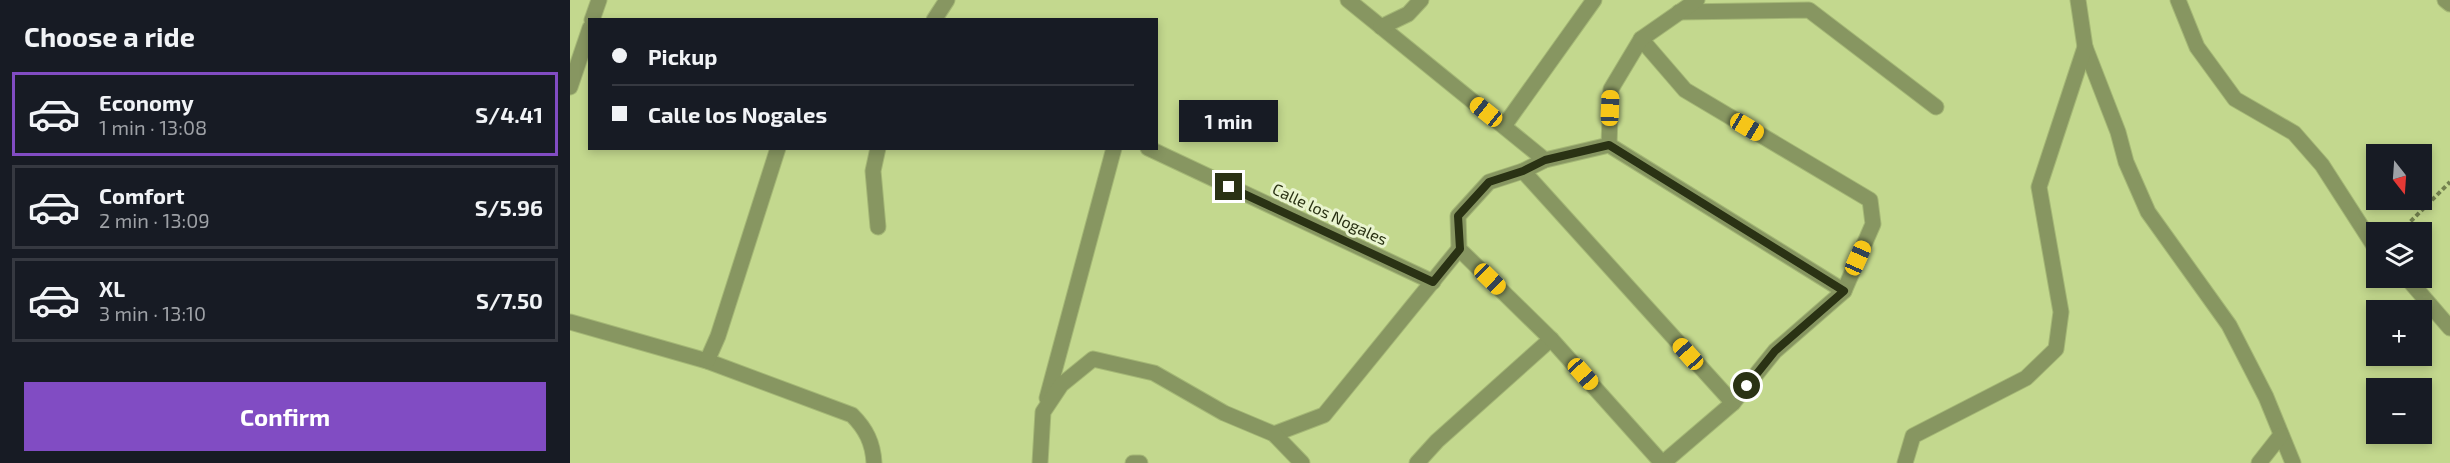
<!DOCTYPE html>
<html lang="en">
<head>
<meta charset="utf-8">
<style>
	body { margin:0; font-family:"Exo 2",sans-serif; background:#20242c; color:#f1f3f6; height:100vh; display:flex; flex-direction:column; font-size:22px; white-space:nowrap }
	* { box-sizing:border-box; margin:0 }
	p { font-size:20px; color:#9ea1a6 }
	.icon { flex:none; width:33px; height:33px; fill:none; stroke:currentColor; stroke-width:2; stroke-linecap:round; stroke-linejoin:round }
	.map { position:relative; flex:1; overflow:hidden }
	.sheet { display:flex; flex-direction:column; background:#171b24; width:570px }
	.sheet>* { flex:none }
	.hud { position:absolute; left:18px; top:18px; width:570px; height:132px; border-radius:0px; box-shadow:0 3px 9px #0003; display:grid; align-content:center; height:132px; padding:0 24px; background:#171b24 }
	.needle { width:39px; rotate:163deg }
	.controls { position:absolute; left:1796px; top:144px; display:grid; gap:12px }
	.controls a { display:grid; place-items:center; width:66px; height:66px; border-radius:0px; background:#171b24; box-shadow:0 3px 9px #0003; font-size:30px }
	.end { position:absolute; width:27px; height:27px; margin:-14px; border:8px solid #2a3214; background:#fff; box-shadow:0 0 0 3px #fff }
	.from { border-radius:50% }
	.bubble { position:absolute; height:42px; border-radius:0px; background:#171b24; box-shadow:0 3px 9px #0003; font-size:20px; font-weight:700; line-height:42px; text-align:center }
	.car { position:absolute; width:18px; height:36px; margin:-18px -9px; border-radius:8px; box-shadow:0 0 4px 2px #0007; background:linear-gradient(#f5c518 24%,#345 0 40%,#f5c518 0 76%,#345 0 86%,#f5c518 0) }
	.hud b { display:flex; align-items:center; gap:21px; height:57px; font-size:22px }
	.hud b+b { border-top:2px solid #363941 }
	.hud i { width:15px; height:15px; background:#f1f3f6 }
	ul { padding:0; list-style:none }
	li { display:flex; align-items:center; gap:18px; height:84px; margin:0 12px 9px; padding:0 12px; border:3px solid #363941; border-radius:0px }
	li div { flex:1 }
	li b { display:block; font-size:22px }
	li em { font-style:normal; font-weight:700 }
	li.selected { border-color:#814cc3 }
	li>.icon { width:54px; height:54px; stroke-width:1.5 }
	h2 { padding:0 24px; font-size:27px; line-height:72px }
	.cta { display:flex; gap:12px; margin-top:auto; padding:12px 24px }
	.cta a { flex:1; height:69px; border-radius:0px; background:#814cc3; color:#fff; font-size:24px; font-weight:700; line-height:69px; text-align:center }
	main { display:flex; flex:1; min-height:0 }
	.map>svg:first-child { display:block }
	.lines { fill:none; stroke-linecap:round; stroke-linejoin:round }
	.street-casing { stroke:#a4b776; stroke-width:17 }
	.path { stroke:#72804e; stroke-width:4; stroke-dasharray:4.5 3; stroke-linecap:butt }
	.street { stroke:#879661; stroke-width:15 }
	.route { stroke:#2a3214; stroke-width:8 }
	.labels { text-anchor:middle; stroke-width:6; stroke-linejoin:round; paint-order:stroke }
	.street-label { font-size:16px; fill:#2a3214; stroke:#e9f4cf }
</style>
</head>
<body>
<main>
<section class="sheet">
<h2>Choose a ride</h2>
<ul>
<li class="selected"><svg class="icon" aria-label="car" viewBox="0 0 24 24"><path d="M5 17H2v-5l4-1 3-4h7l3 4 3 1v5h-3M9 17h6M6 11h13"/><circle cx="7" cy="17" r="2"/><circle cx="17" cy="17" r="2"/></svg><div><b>Economy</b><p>1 min · 13:08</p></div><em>S/4.41</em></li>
<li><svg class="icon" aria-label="car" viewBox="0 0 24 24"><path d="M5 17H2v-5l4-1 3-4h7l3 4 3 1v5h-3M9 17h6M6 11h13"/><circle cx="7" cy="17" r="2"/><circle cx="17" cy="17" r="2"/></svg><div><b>Comfort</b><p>2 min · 13:09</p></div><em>S/5.96</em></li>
<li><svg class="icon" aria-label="car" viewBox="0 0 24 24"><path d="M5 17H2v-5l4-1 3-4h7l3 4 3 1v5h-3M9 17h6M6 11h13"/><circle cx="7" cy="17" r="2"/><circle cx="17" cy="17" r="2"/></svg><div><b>XL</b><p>3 min · 13:10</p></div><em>S/7.50</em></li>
</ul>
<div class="cta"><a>Confirm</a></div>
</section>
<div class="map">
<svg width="1880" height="463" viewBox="0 0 1880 463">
	<rect width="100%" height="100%" fill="#c3d88e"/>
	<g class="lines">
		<defs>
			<g id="street">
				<polyline points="778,0 975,160"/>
				<polyline points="1608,0 1627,47 1665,99 1724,133 1752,165 1806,249"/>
				<polyline points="1875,0 1880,4"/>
				<polyline points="1109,12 1239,10 1366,107"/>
				<polyline points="22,20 29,0"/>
				<polyline points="364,20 377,0"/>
				<polyline points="811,27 838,14 851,0"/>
				<polyline points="1071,39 1115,90 1300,200 1303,224 1274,291 1205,351 1163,403 1093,463"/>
				<polyline points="1515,47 1548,132 1556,162 1578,212 1659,325 1696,397 1723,463"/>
				<polyline points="0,87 20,28"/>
				<polyline points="934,126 1024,0"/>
				<polyline points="1039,145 1274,291"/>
				<polyline points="578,148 863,282"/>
				<polyline points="953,171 1163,403"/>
				<polyline points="308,227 303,171 308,148"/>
				<polyline points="1837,278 1880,328"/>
				<path d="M0,322L137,361L282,415C296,429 303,443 304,463"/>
				<polyline points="137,361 148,336 208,148"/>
				<polyline points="477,398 544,148"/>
				<polyline points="704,434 754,415 889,249"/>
				<polyline points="470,463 473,412 491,385 523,359 584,373 654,413 704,434 732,463"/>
				<polyline points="563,463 570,463"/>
				<polyline points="847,463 867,441 981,339"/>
				<polyline points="1092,463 981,339 889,249 888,216 919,182 953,171 975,160 1039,145 1041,89 1071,39 1127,0"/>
				<polyline points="1335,463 1343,436 1456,378 1486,349 1491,312 1469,187 1515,47 1508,0"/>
				<polyline points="1689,463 1711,435"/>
			</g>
		</defs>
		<use href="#street" class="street-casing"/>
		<polyline class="path" points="1830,232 1880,182"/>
		<use href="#street" class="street"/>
	</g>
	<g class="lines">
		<polyline class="route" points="659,187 863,282 890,249 888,216 919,182 953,171 975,160 1039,145 1274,291 1205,351 1177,386"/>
	</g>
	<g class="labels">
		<g class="street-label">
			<text transform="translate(760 214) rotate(25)" y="6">Calle los Nogales</text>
		</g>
	</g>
</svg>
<div class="controls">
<a><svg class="needle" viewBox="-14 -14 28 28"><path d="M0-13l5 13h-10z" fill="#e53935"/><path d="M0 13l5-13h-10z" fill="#9ea1a6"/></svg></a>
<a><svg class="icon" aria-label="layers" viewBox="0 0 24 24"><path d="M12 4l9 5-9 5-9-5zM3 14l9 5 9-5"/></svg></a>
<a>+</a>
<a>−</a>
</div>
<i class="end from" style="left:1177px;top:386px"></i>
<i class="end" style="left:659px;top:187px"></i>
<div class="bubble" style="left:609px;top:100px;width:99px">1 min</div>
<i class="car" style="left:1040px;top:108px;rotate:2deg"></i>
<i class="car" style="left:916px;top:112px;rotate:309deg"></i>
<i class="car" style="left:1177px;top:127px;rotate:121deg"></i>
<i class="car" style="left:1288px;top:258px;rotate:24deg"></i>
<i class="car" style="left:920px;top:279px;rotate:134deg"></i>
<i class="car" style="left:1118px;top:354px;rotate:318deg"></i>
<i class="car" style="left:1013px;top:374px;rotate:138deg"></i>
<div class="hud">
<b><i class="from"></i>Pickup</b>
<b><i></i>Calle los Nogales</b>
</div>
</div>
</main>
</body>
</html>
